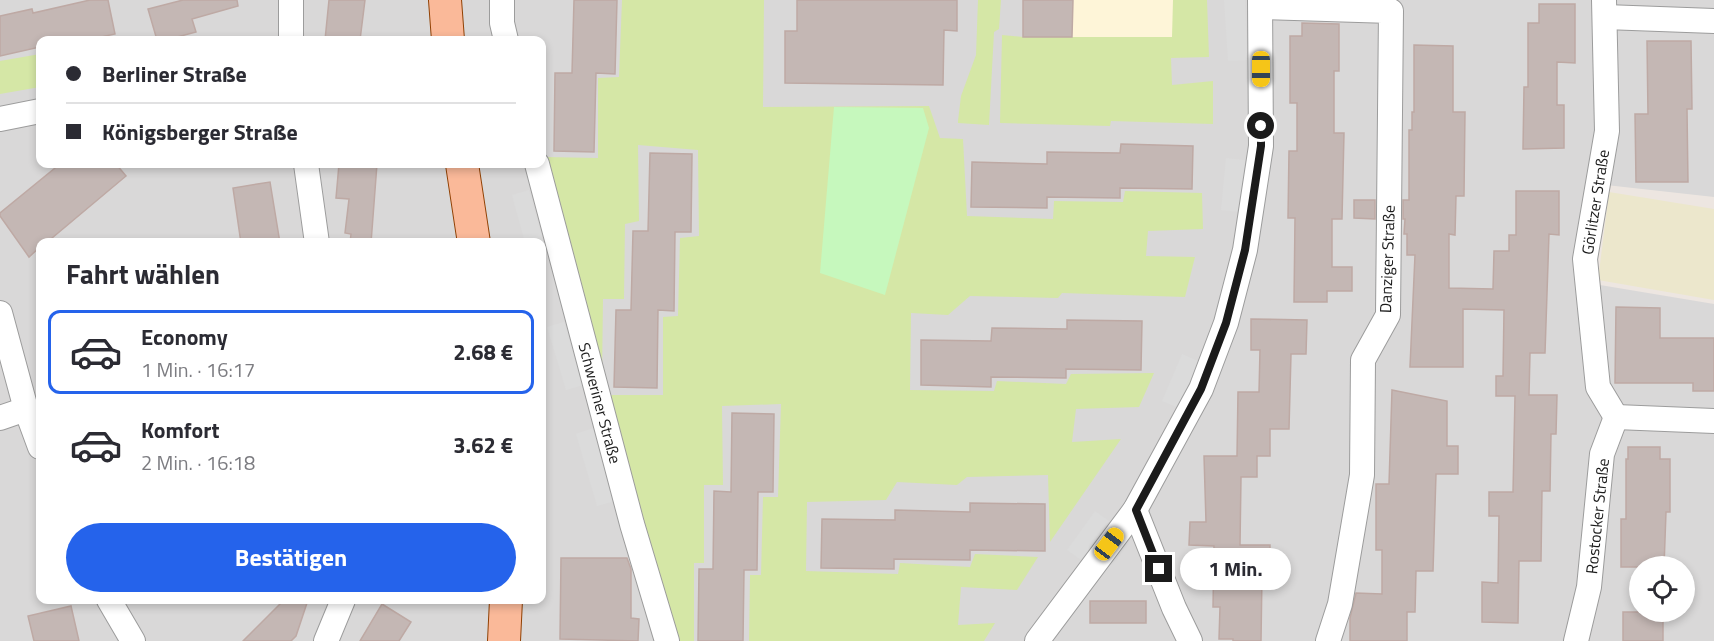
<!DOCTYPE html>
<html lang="de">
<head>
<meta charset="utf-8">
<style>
	body { margin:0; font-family:"Titillium Web",sans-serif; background:#f2f2f3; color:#2b2b33; height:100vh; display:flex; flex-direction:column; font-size:22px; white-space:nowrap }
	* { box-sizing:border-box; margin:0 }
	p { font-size:20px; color:#7c7c81 }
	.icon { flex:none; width:33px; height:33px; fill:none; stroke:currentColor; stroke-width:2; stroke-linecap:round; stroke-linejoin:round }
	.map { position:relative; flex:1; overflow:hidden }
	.sheet { position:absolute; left:36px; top:238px; width:510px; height:366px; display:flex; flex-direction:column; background:#fff; border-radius:12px; box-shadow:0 3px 9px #0003 }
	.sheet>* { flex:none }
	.hud { position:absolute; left:36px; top:36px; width:510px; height:132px; border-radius:12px; box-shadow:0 3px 9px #0003; display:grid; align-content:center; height:132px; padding:0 30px; background:#fff }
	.buttons { position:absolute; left:1629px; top:556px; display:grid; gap:12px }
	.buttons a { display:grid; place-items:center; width:66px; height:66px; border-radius:50%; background:#fff; box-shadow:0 3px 9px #0003; font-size:30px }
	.end { position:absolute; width:27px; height:27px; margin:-14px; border:8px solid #1b1b1b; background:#fff; box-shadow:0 0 0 3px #fff }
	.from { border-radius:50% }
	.bubble { position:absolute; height:42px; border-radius:21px; background:#fff; box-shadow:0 3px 9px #0003; font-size:20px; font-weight:700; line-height:42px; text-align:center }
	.car { position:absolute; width:18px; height:36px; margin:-18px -9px; border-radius:8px; box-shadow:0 0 4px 2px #0007; background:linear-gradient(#f5c518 24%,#345 0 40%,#f5c518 0 76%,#345 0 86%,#f5c518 0) }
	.hud b { display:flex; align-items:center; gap:21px; height:57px; font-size:22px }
	.hud b+b { border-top:2px solid #e1e1e2 }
	.hud i { width:15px; height:15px; background:#2b2b33 }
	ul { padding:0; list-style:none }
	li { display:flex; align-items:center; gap:18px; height:84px; margin:0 12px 9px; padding:0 18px; border:3px solid transparent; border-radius:12px }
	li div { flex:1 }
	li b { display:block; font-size:22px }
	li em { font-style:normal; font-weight:700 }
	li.current { border-color:#2563eb }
	li>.icon { width:54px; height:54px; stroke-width:1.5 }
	h2 { padding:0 30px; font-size:27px; line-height:72px }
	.primary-button { display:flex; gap:12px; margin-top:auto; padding:12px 30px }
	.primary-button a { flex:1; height:69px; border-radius:36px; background:#2563eb; color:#fff; font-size:24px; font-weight:700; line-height:69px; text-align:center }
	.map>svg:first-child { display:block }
	.residential { fill:#d9d8d8; fill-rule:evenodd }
	.education { fill:#fef5d8 }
	.farmland { fill:#ece7cc }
	.grass { fill:#d5e7a6 }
	.park { fill:#c6f8bd }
	.parking { fill:#dbdbdb }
	.building { fill:#c4b7b4; stroke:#bea9a4; stroke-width:1.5 }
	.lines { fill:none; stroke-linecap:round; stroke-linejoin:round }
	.minor-casing { stroke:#9c9c9c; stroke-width:26 }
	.major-casing { stroke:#904003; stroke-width:34 }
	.minor { stroke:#fff; stroke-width:24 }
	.major { stroke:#fab999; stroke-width:32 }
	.route { stroke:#1b1b1b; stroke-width:8 }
	.labels { text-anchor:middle; stroke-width:4.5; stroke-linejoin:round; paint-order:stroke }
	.street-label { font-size:16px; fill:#1b1b1b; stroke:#fff }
</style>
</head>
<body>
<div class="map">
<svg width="1714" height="641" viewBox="0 0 1714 641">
	<rect width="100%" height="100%" fill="#ede6e1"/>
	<path class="residential" d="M0,0H1714V197L1606,185L1594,284L1714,304V641H0ZM40,40H542V164H40ZM40,243H542V600H40ZM1640,567H1684V612H1640Z"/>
	<rect class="education" x="1023" y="0" width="150" height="37"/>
	<polygon class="farmland" points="1609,192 1714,209 1714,300 1598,280"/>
	<g class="grass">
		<polygon points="622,0 764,0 763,107 929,106 940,138 963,139 967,216 1053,219 1054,201 1123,202 1125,191 1202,193 1203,229 1148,231 1146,256 1195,257 1185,297 1062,293 1058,298 970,296 948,315 911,313 910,390 994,391 997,381 1066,384 1071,374 1154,373 1139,407 1076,409 1072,442 1121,439 1050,542 1048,475 967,477 957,485 897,482 886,500 807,502 806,571 898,574 900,563 970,567 975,554 1038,557 1017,590 961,587 958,625 995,623 984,641 749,641 750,575 761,575 763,497 778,497 781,404 722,406 723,485 704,485 704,563 694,563 694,641 677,641 609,395 663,395 663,317 678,316 680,238 699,236 698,150 638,145 639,221 625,224 624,299 603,299 602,377 545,157 598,158 598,78 619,77"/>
		<polygon points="978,0 1001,0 999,29 994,32 989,125 958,123 958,121 961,96 976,55"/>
		<polygon points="1173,0 1207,0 1209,57 1171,58 1172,85 1213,81 1213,124 1111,121 1110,126 1000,123 1002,35 1023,37 1172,37"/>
		<polygon points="40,54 40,87 0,94 0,61"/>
	</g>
	<polygon class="park" points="834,107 923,108 929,128 885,295 820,273"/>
	<g class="parking">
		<polygon points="1224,0 1245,0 1247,60 1228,61"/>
		<polygon points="1226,158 1246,160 1240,212 1221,210"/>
		<polygon points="529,190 546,251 542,252 542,243 525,243 512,195"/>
		<polygon points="564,322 583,385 566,390 547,327"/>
		<polygon points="1182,354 1200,362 1179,408 1162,401"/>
		<polygon points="594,428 615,501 597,506 576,434"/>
		<polygon points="1095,511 1109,521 1081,560 1067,550"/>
	</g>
	<g class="building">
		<polygon points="90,0 108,0 115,34 87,40 40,40 40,47 0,56 0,16 32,9 33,13"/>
		<polygon points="183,0 237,0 238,6 192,19 196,32 166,40 157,40 148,9"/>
		<polygon points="329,0 365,0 360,40 325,40"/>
		<polygon points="574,0 617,0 615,74 596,73 594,152 554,151 555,73 572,73"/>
		<polygon points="797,0 957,0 957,31 944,30 943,85 785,83 785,31 797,31"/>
		<polygon points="1023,0 1073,0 1072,37 1023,37"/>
		<polygon points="1539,4 1575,4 1575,63 1557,62 1557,105 1564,105 1564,148 1523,149 1524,87 1528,87 1528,23 1539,23"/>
		<polygon points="1302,23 1339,24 1339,71 1334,71 1334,133 1344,133 1342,219 1332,219 1332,267 1352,267 1352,291 1327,291 1327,302 1294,302 1295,218 1288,218 1289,151 1297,151 1297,103 1290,103 1290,36 1302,36"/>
		<polygon points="1647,41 1691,41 1692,109 1687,109 1688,182 1636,182 1635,114 1648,114"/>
		<polygon points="1414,45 1453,46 1453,112 1465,112 1464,196 1456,196 1455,235 1449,234 1449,288 1493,289 1494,251 1509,251 1509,235 1516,235 1516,191 1559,191 1559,235 1549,234 1545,353 1530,353 1529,395 1557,395 1556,434 1551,434 1550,491 1542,491 1541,561 1519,561 1518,623 1482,622 1482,582 1498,583 1499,516 1489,516 1489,492 1513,492 1515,396 1496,396 1496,376 1503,376 1504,310 1463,309 1463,367 1410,367 1415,255 1407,255 1407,234 1404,234 1405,219 1403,219 1403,200 1409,200 1409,130 1412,130 1412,112 1414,112"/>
		<polygon points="1121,144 1193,146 1192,189 1120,188 1120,198 1047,197 1047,208 971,207 972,162 1047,164 1047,152 1120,153"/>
		<polygon points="650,153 692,154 691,232 675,232 674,311 658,310 657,388 614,387 616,310 631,310 633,231 648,231"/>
		<polygon points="60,164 116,164 126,176 46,243 40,243 40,247 29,257 0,216 0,213"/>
		<polygon points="339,164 377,164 371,243 350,243 351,234 345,233 349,199 336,198"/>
		<polygon points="270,182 280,243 241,243 233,188"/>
		<polygon points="1354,200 1375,200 1375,219 1354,218"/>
		<polygon points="1616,307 1660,308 1660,338 1714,338 1714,391 1693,391 1693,383 1615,383"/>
		<polygon points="1251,319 1307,320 1306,354 1291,354 1289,429 1270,429 1270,456 1257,456 1257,477 1241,477 1240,545 1270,545 1270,575 1262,575 1261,641 1233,641 1233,639 1219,639 1220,607 1213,607 1214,546 1189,545 1190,522 1206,522 1204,456 1237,456 1238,392 1259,392 1260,350 1251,350"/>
		<polygon points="1067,320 1142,321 1141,370 1066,369 1066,378 991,377 991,387 921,385 921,340 991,341 992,328 1067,329"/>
		<polygon points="1392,390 1447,401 1447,446 1458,446 1458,474 1436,474 1433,571 1416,571 1415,612 1407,612 1407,641 1350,641 1350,618 1356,593 1382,594 1382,550 1376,550 1376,484 1389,484"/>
		<polygon points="732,413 774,414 773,492 758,492 757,570 744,570 743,641 698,641 699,569 713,569 714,491 731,492"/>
		<polygon points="1628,447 1660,447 1660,459 1670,459 1670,512 1666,512 1664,567 1621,567 1621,519 1626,519 1626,459 1628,459"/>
		<polygon points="970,503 1045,504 1045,551 970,550 970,560 894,559 894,569 821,568 822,519 895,520 895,510 970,512"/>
		<polygon points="561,558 627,558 631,569 631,618 639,619 638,641 560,639"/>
		<polygon points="284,600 308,600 296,636 291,641 243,641"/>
		<rect x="1090" y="601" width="56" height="22"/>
		<polygon points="382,604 411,622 399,641 360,641"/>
		<polygon points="71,606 79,641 34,641 28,616"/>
		<rect x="1623" y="612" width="40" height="29"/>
	</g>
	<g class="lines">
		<defs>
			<g id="minor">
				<polyline points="502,0 502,23 506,40"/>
				<polyline points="1604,0 1607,131 1585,259 1598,387 1616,417"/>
				<polyline points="1262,7 1391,11 1388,315 1363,360 1362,475 1340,604 1328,641"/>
				<polyline points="1605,17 1714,21"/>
				<polyline points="291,40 291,0"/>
				<polyline points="0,119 40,111"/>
				<polyline points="306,164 317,243"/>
				<polyline points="537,164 632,524 667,641"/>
				<polyline points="0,313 26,409 40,447"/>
				<polyline points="1616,417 1714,421"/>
				<polyline points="0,418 26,409"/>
				<polyline points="1135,510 1174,608 1190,641"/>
				<polyline points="109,600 133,641"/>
				<polyline points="326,641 343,600"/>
				<polyline points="1037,641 1135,510 1201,389 1226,323 1245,250 1261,146 1260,0"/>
				<polyline points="1576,641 1589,587 1602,454 1616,417"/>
			</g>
			<g id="major">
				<polyline points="445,0 448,40"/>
				<polyline points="462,164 474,243"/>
				<polyline points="504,641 506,600"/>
			</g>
		</defs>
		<use href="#minor" class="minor-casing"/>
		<use href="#major" class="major-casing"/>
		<use href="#minor" class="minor"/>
		<use href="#major" class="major"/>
	</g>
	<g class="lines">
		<polyline class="route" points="1159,569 1136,510 1201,389 1226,323 1245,250 1261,146 1261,126"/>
	</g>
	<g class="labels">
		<g class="street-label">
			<text transform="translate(1595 202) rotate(-81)" y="6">Görlitzer Straße</text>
			<text transform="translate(1387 259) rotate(-88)" y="6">Danziger Straße</text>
			<text transform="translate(600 403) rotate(75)" y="6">Schweriner Straße</text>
			<text transform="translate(1597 516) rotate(-84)" y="6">Rostocker Straße</text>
		</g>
	</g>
</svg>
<div class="buttons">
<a><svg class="icon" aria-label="locate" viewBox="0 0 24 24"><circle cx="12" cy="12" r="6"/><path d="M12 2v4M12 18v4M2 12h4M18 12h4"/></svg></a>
</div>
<i class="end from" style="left:1261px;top:126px"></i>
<i class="end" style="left:1159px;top:569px"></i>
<div class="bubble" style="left:1180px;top:548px;width:111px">1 Min.</div>
<i class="car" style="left:1261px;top:69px;rotate:180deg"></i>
<i class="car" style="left:1109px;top:544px;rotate:37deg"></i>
<div class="hud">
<b><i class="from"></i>Berliner Straße</b>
<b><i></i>Königsberger Straße</b>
</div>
<section class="sheet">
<h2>Fahrt wählen</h2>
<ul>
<li class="current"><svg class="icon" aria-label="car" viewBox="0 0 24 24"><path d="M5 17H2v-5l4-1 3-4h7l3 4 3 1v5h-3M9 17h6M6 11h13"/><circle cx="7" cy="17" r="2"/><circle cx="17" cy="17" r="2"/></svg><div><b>Economy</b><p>1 Min. · 16:17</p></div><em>2.68 €</em></li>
<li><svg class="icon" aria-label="car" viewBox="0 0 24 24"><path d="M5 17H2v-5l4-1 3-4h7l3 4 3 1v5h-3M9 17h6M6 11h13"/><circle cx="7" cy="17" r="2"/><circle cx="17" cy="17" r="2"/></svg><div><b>Komfort</b><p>2 Min. · 16:18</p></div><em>3.62 €</em></li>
</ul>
<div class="primary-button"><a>Bestätigen</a></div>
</section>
</div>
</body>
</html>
